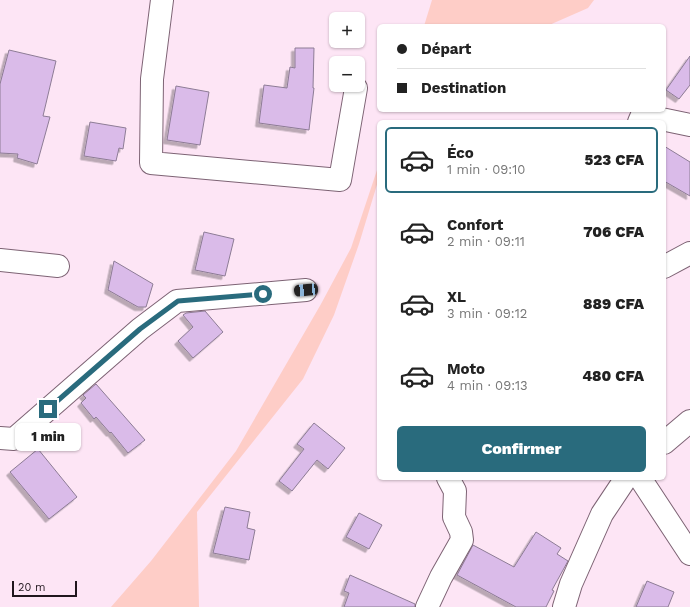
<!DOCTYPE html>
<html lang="fr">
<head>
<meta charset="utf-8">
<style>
	body { margin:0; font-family:"Work Sans",sans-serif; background:#f6f6f6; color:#222; height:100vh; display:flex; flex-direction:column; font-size:15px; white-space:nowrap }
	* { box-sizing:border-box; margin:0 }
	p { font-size:13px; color:#767676 }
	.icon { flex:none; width:22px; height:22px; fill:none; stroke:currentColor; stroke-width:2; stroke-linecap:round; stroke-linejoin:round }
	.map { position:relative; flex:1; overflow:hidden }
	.side { position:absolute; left:377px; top:120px; width:289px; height:360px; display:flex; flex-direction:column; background:#fff; border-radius:6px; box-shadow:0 1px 3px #0004 }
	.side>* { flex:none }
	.hud { position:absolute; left:377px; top:24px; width:289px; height:88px; border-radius:6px; box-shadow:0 1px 3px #0004; display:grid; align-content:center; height:88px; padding:0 20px; background:#fff }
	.controls { position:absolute; left:329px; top:12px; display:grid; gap:8px }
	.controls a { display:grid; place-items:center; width:36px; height:36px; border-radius:6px; background:#fff; box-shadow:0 1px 3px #0004; font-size:20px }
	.scale { position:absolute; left:12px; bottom:10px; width:65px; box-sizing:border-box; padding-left:4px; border:2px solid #20161d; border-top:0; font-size:11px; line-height:14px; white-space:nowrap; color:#20161d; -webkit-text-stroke:3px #fde5f5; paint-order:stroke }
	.end { position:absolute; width:18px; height:18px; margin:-9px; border:5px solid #296b7d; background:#fff; box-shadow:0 0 0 2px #fff }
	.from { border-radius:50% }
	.bubble { position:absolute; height:28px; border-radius:6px; background:#fff; box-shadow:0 1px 3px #0004; font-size:13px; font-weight:800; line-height:28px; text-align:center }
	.car { position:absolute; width:12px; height:24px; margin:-12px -6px; border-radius:5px; box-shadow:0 0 3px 1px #0007; background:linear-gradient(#222 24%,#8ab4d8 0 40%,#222 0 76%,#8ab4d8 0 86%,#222 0) }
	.hud b { display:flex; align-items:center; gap:14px; height:38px; font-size:15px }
	.hud b+b { border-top:1px solid #e0e0e0 }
	.hud i { width:10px; height:10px; background:#222 }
	ul { padding:7px 0 0; list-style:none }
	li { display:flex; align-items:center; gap:12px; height:66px; margin:0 8px 6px; padding:0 12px; border:2px solid transparent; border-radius:6px }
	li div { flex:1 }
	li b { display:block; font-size:15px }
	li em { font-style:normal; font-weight:800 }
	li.selected { border-color:#296b7d }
	li>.icon { width:36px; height:36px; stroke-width:1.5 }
	.button { display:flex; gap:8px; margin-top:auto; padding:8px 20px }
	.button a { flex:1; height:46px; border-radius:6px; background:#296b7d; color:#fff; font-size:16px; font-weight:800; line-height:46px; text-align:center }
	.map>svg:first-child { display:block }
	.green { fill:#fecdc7 }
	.building { fill:#dabbe9; stroke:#8d7c95; filter:url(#shadow) }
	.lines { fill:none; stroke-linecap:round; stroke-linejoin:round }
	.street-casing { stroke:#7d6374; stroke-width:24 }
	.street { stroke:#fff; stroke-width:22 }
	.route { stroke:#296b7d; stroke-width:5 }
</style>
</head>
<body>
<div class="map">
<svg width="690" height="607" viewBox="0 0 690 607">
	<defs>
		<filter id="shadow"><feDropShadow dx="-3.5" dy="3.5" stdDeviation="0" flood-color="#0004"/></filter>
	</defs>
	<rect width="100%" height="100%" fill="#fde5f5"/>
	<g class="green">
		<polygon points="432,0 594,0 588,8 547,26 424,26"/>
		<polygon points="379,164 379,178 359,244 334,315 303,379 197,512 199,607 111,607 151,561 236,451 321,304 351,248"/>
	</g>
	<g class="building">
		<polygon points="295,48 314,48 313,88 314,88 309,130 259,123 264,85 287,88 290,67 295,68"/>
		<polygon points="9,50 56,61 43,116 50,117 37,164 17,158 18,154 0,153 0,84"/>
		<polygon points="690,56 690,85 679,99 666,90"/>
		<polygon points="176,86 209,92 200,145 167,140"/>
		<polygon points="90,122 126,128 123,149 119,148 116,161 84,156"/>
		<polygon points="664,146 690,162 690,196 664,181"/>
		<polygon points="204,232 234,239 225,276 195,270"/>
		<polygon points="114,261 153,284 146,307 138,307 108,290"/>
		<polygon points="205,311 223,332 193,358 178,341 193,327 183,315 186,313"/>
		<polygon points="96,384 145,440 128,453 111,432 110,433 96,417 94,419 81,403 86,398 83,395"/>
		<polygon points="314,423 345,448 328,469 317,460 292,491 279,481 304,449 297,444"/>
		<polygon points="38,449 77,497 49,519 10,472"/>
		<polygon points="225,507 250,512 247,528 255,530 249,560 213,553"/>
		<polygon points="359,513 382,525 369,549 346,537"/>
		<polygon points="536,532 561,548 557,554 568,561 552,590 554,591 546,607 516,607 457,575 473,545 514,567"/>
		<polygon points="350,575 415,604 415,607 344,607 349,593 344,591"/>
		<polygon points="647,581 674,592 668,607 636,607"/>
	</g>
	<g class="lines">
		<defs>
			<g id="street">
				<polyline points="162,0 152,79 151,163 340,180 356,88"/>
				<polyline points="639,122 642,115 690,125"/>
				<polyline points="0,260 58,266"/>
				<polyline points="664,267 690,253"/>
				<polyline points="0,438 14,439 140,329 177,301 306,290"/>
				<polyline points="664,443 690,421"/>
				<polyline points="640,478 690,554"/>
				<polyline points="427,607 441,577 462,540 461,532 454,517 455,491 448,478"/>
				<polyline points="564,607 571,584 602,514 626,478"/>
			</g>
		</defs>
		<use href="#street" class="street-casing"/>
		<use href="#street" class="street"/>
	</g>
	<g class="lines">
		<polyline class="route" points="48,409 140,329 178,301 263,294"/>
	</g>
</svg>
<div class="controls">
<a>+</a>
<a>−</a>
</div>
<div class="scale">20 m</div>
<i class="end from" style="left:263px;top:294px"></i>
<i class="end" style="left:48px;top:409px"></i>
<div class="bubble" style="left:15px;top:423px;width:66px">1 min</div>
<i class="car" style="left:306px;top:290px;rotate:265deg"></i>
<div class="hud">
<b><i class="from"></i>Départ</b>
<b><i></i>Destination</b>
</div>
<section class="side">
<ul>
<li class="selected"><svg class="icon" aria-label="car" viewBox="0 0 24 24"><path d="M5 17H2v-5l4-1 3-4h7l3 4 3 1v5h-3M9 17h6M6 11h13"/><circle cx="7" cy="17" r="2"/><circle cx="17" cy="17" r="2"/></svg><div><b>Éco</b><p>1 min · 09:10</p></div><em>523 CFA</em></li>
<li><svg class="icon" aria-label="car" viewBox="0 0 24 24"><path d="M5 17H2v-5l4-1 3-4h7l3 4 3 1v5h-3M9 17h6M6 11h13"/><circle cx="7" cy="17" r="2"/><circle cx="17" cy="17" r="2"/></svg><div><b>Confort</b><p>2 min · 09:11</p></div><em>706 CFA</em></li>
<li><svg class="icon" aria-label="car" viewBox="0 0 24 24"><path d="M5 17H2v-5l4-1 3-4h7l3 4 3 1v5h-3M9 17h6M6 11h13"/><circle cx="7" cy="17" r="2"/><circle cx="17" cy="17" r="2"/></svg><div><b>XL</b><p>3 min · 09:12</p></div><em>889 CFA</em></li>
<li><svg class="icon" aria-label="car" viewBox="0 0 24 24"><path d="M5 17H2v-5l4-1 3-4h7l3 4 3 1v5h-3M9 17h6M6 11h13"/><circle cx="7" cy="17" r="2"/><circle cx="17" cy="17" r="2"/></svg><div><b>Moto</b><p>4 min · 09:13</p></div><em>480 CFA</em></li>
</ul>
<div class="button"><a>Confirmer</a></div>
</section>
</div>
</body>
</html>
